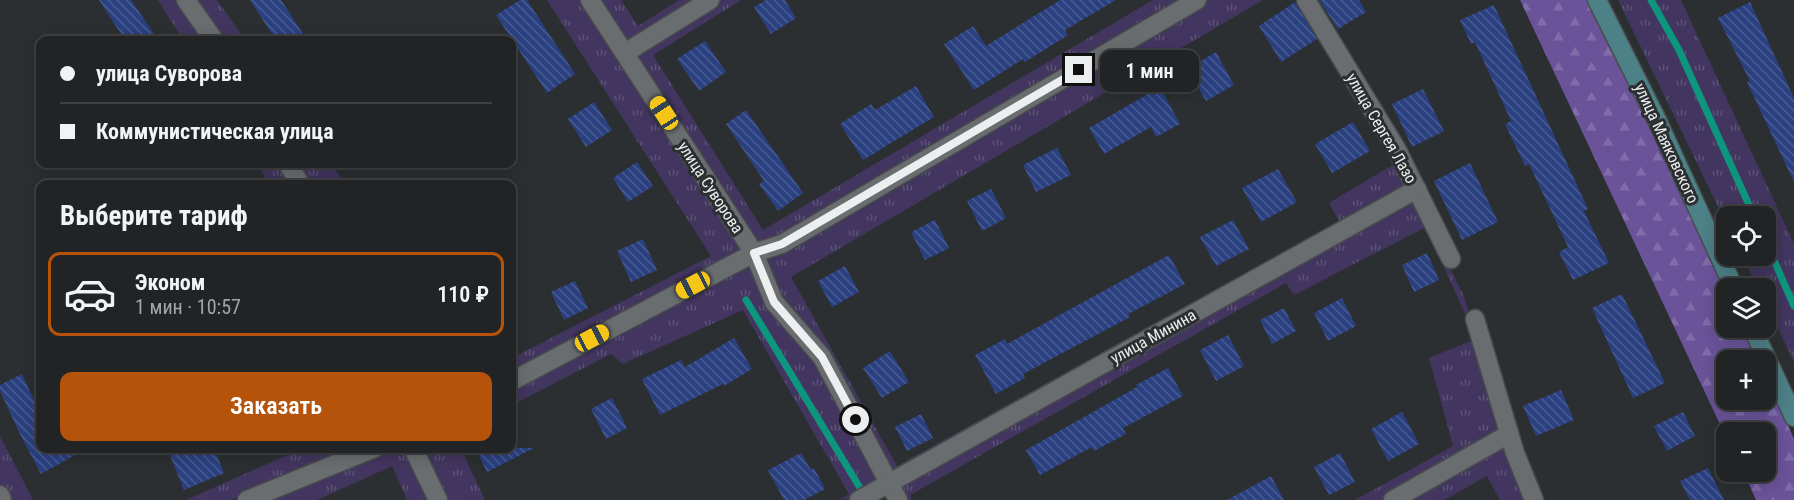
<!DOCTYPE html>
<html lang="ru">
<head>
<meta charset="utf-8">
<style>
	body { margin:0; font-family:"Roboto Condensed",sans-serif; background:#292b2d; color:#f1f3f6; height:100vh; display:flex; flex-direction:column; font-size:22px; white-space:nowrap }
	* { box-sizing:border-box; margin:0 }
	p { font-size:20px; color:#a2a4a7 }
	.icon { flex:none; width:33px; height:33px; fill:none; stroke:currentColor; stroke-width:2; stroke-linecap:round; stroke-linejoin:round }
	.map { position:relative; flex:1; overflow:hidden }
	.side { position:absolute; left:36px; top:180px; width:480px; height:273px; display:flex; flex-direction:column; background:#212325; border-radius:12px; box-shadow:0 3px 15px #0003,0 0 0 2px #3e4042 }
	.side>* { flex:none }
	.hud { position:absolute; left:36px; top:36px; width:480px; height:132px; border-radius:12px; box-shadow:0 3px 15px #0003,0 0 0 2px #3e4042; display:grid; align-content:center; height:132px; padding:0 24px; background:#212325 }
	.buttons { position:absolute; left:1716px; top:206px; display:grid; gap:12px }
	.buttons a { display:grid; place-items:center; width:60px; height:60px; border-radius:12px; background:#212325; box-shadow:0 3px 15px #0003,0 0 0 2px #3e4042; font-size:30px }
	.end { position:absolute; width:27px; height:27px; margin:-14px; border:8px solid #eceeef; background:#111; box-shadow:0 0 0 3px #111 }
	.from { border-radius:50% }
	.bubble { position:absolute; height:42px; border-radius:12px; background:#212325; box-shadow:0 3px 15px #0003,0 0 0 2px #3e4042; font-size:20px; font-weight:600; line-height:42px; text-align:center }
	.car { position:absolute; width:18px; height:36px; margin:-18px -9px; border-radius:8px; box-shadow:0 0 4px 2px #0007; background:linear-gradient(#f5c518 24%,#345 0 40%,#f5c518 0 76%,#345 0 86%,#f5c518 0) }
	.hud b { display:flex; align-items:center; gap:21px; height:57px; font-size:22px }
	.hud b+b { border-top:2px solid #3e4042 }
	.hud i { width:15px; height:15px; background:#f1f3f6 }
	ul { padding:0; list-style:none }
	li { display:flex; align-items:center; gap:18px; height:84px; margin:0 12px 9px; padding:0 12px; border:3px solid transparent; border-radius:12px }
	li div { flex:1 }
	li b { display:block; font-size:22px }
	li em { font-style:normal; font-weight:600 }
	li.on { border-color:#b45309 }
	li>.icon { width:54px; height:54px; stroke-width:1.5 }
	h2 { padding:0 24px; font-size:27px; line-height:72px }
	.button { display:flex; gap:12px; margin-top:auto; padding:12px 24px }
	.button a { flex:1; height:69px; border-radius:12px; background:#b45309; color:#fff; font-size:24px; font-weight:600; line-height:69px; text-align:center }
	.map>svg:first-child { display:block }
	.grass { fill:url(#grass-tufts) }
	.forest { fill:url(#forest-firs) }
	.lines { fill:none; stroke-linecap:round; stroke-linejoin:round }
	.stream { stroke:#0d967e; stroke-width:7 }
	.building { fill:url(#building-back-hatch) }
	.minor-casing { stroke:#484b4c; stroke-width:21 }
	.secondary-casing { stroke:#484b4c; stroke-width:21 }
	.minor { stroke:#696d6f; stroke-width:18 }
	.secondary { stroke:#4c8187; stroke-width:18 }
	.route { stroke:#eceeef; stroke-width:8 }
	.labels { text-anchor:middle; stroke-width:6; stroke-linejoin:round; paint-order:stroke }
	.street-label { font-size:16px; fill:#eceeef; stroke:#2c2f31 }
</style>
</head>
<body>
<div class="map">
<svg width="1794" height="500" viewBox="0 0 1794 500">
	<defs>
		<pattern id="grass-tufts" width="24" height="20" patternUnits="userSpaceOnUse" patternTransform="scale(1.5)"><rect width="24" height="20" fill="#42355f"/><path d="M3 7l-1-3M5 7V3M7 7l1-3M15 17l-1-3M17 17v-4M19 17l1-3" fill="none" stroke="#5d5376"/></pattern>
		<pattern id="forest-firs" width="22" height="20" patternUnits="userSpaceOnUse" patternTransform="scale(1.5)"><rect width="22" height="20" fill="#6a5399"/><path d="M5 1l3.5 6h-7zM16 11l3.5 6h-7z" fill="#7f6ca8"/></pattern>
		<pattern id="building-back-hatch" width="6" height="6" patternUnits="userSpaceOnUse" patternTransform="scale(1.5)"><rect width="6" height="6" fill="#2a4080"/><path d="M-1 5l2 2M0 0l6 6M5-1l2 2" fill="none" stroke="#495c92"/></pattern>
	</defs>
	<rect width="100%" height="100%" fill="#2c2f31"/>
	<g class="grass">
		<polygon points="158,0 179,0 208,40 183,40"/>
		<polygon points="193,0 217,0 245,40 221,40"/>
		<polygon points="547,0 582,0 745,252 512,375 512,358 711,256"/>
		<polygon points="598,0 621,0 638,26 679,0 702,0 628,47"/>
		<polygon points="717,0 741,0 653,55 763,230 1153,0 1183,0 779,237 757,246 633,53"/>
		<polygon points="1208,0 1263,0 791,277 897,466 1339,221 1329,203 1396,163 1411,189 892,476 778,299 762,256 786,249"/>
		<polygon points="1618,0 1681,0 1794,244 1794,362 1766,303 1766,288 1758,288 1742,255 1766,255 1766,216 1726,216 1726,223"/>
		<polygon points="257,164 283,164 296,184 269,184"/>
		<polygon points="295,164 331,164 345,184 307,184"/>
		<polygon points="1415,195 1464,297 1530,500 1500,500 1487,476 1444,500 1355,500 1453,446 1429,358 1471,341 1469,323 1426,227 1294,295 1286,283 910,495 912,500 903,500 896,487"/>
		<path d="M750,259L816,359L880,478C875,490 851,500 839,500L849,494L743,310L623,364L611,354L512,405V388Z"/>
		<polygon points="0,436 33,500 8,500 0,484"/>
		<polygon points="390,448 401,449 409,453 432,500 407,500 392,466 317,500 263,500"/>
		<polygon points="420,448 461,449 485,500 444,500"/>
		<polygon points="301,449 357,449 231,500 186,500"/>
	</g>
	<polygon class="forest" points="1520,0 1587,0 1643,109 1726,290 1726,327 1744,327 1759,360 1726,360 1726,399 1766,399 1766,375 1794,439 1794,500 1756,500 1743,471 1766,471 1766,432 1726,432 1726,437"/>
	<g class="lines">
		<g class="stream">
			<polyline points="1651,0 1679,50 1754,216"/>
			<polyline points="1766,242 1794,306"/>
			<polyline points="746,300 865,496"/>
		</g>
	</g>
	<g class="building">
		<polygon points="99,0 131,0 158,40 125,40"/>
		<polygon points="250,0 281,0 307,40 276,40"/>
		<polygon points="520,0 527,0 575,74 547,93 496,15"/>
		<polygon points="766,0 785,0 796,18 771,34 754,7"/>
		<polygon points="1060,0 1116,0 1065,30 1068,35 1025,62 1023,59 974,90 944,44 973,26 986,46"/>
		<polygon points="1319,0 1359,0 1366,12 1338,29"/>
		<polygon points="1295,2 1317,39 1281,62 1259,26"/>
		<polygon points="1750,2 1794,98 1794,182 1747,82 1750,81 1718,18"/>
		<polygon points="1494,5 1588,209 1584,211 1609,263 1573,280 1559,252 1568,247 1529,164 1525,166 1505,124 1511,121 1475,42 1471,44 1460,20"/>
		<polygon points="705,41 726,72 699,91 677,59"/>
		<polygon points="1216,52 1234,85 1206,101 1187,69"/>
		<polygon points="916,86 934,117 863,160 840,124 871,104 875,110"/>
		<polygon points="1160,87 1180,124 1156,137 1151,127 1104,154 1089,128"/>
		<polygon points="1423,89 1444,131 1412,147 1392,104"/>
		<polygon points="594,102 612,130 586,147 568,119"/>
		<polygon points="746,110 803,193 778,211 759,184 764,181 726,124"/>
		<polygon points="1353,122 1370,151 1332,173 1315,144"/>
		<polygon points="1057,148 1071,175 1036,192 1023,165"/>
		<polygon points="637,162 653,186 628,202 613,178"/>
		<polygon points="1470,163 1498,222 1462,240 1434,181"/>
		<polygon points="1278,169 1297,202 1261,222 1242,188"/>
		<polygon points="991,189 1006,218 982,231 967,201"/>
		<polygon points="935,220 949,248 925,260 911,232"/>
		<polygon points="1233,220 1249,249 1216,266 1200,237"/>
		<polygon points="643,239 657,270 631,282 617,251"/>
		<polygon points="1427,253 1439,280 1414,292 1402,265"/>
		<polygon points="1169,255 1185,284 1128,314 1130,317 1023,374 1025,378 996,394 975,355 1005,339 1007,344"/>
		<polygon points="845,266 859,292 832,307 818,281"/>
		<polygon points="575,281 588,308 564,320 551,292"/>
		<polygon points="1622,294 1665,383 1633,398 1592,308"/>
		<polygon points="1342,298 1356,326 1328,341 1314,313"/>
		<polygon points="1284,308 1296,331 1272,344 1260,320"/>
		<polygon points="1228,335 1244,366 1216,381 1200,350"/>
		<polygon points="734,338 752,369 724,386 723,384 660,415 642,379 681,360 685,367"/>
		<polygon points="890,351 909,382 882,398 863,368"/>
		<polygon points="1168,368 1183,396 1123,428 1126,434 1094,451 1092,447 1040,475 1026,450 1137,387 1136,385"/>
		<polygon points="22,374 40,413 40,448 88,448 41,474 20,434 0,391 0,385"/>
		<polygon points="1561,390 1574,420 1536,436 1523,406"/>
		<polygon points="612,398 627,428 606,439 591,409"/>
		<polygon points="1402,412 1419,444 1388,461 1371,429"/>
		<polygon points="1683,412 1695,436 1667,451 1654,426"/>
		<polygon points="921,414 933,438 907,451 895,427"/>
		<polygon points="167,448 214,448 224,473 184,490"/>
		<polygon points="475,448 534,448 487,472"/>
		<polygon points="801,453 811,470 814,468 825,489 804,500 784,500 768,470"/>
		<polygon points="1340,453 1355,482 1329,495 1314,467"/>
		<polygon points="1708,468 1724,500 1690,500 1680,481"/>
		<polygon points="1271,476 1284,500 1227,500"/>
	</g>
	<g class="lines">
		<defs>
			<g id="minor">
				<polyline points="186,0 214,40"/>
				<polyline points="590,0 754,253 774,302 822,357 898,500"/>
				<polyline points="1306,0 1397,150 1451,259"/>
				<polyline points="625,53 710,0"/>
				<polyline points="288,164 300,184"/>
				<polyline points="1475,319 1515,453 1534,500"/>
				<polyline points="512,381 754,253 782,244 1197,0"/>
				<polyline points="413,448 438,500"/>
				<polyline points="0,495 2,500"/>
				<polyline points="247,500 375,448"/>
				<polyline points="859,500 1417,189"/>
				<polyline points="1393,500 1509,434"/>
			</g>
			<g id="secondary">
				<polyline points="1597,0 1657,120 1734,288"/>
				<polyline points="1752,327 1794,417"/>
			</g>
		</defs>
		<use href="#minor" class="minor-casing"/>
		<use href="#secondary" class="secondary-casing"/>
		<use href="#minor" class="minor"/>
		<use href="#secondary" class="secondary"/>
	</g>
	<g class="lines">
		<polyline class="route" points="856,420 822,357 774,302 754,253 782,244 1079,70"/>
	</g>
	<g class="labels">
		<g class="street-label">
			<text transform="translate(1382 128) rotate(60)" y="6">улица Сергея Лазо</text>
			<text transform="translate(1667 143) rotate(65)" y="6">улица Маяковского</text>
			<text transform="translate(711 187) rotate(57)" y="6">улица Суворова</text>
			<text transform="translate(1153 336) rotate(-29)" y="6">улица Минина</text>
		</g>
	</g>
</svg>
<div class="buttons">
<a><svg class="icon" aria-label="locate" viewBox="0 0 24 24"><circle cx="12" cy="12" r="6"/><path d="M12 2v4M12 18v4M2 12h4M18 12h4"/></svg></a>
<a><svg class="icon" aria-label="layers" viewBox="0 0 24 24"><path d="M12 4l9 5-9 5-9-5zM3 14l9 5 9-5"/></svg></a>
<a>+</a>
<a>−</a>
</div>
<i class="end from" style="left:856px;top:420px"></i>
<i class="end" style="left:1079px;top:70px"></i>
<div class="bubble" style="left:1100px;top:50px;width:99px">1 мин</div>
<i class="car" style="left:664px;top:113px;rotate:327deg"></i>
<i class="car" style="left:693px;top:285px;rotate:242deg"></i>
<i class="car" style="left:592px;top:338px;rotate:62deg"></i>
<div class="hud">
<b><i class="from"></i>улица Суворова</b>
<b><i></i>Коммунистическая улица</b>
</div>
<section class="side">
<h2>Выберите тариф</h2>
<ul>
<li class="on"><svg class="icon" aria-label="car" viewBox="0 0 24 24"><path d="M5 17H2v-5l4-1 3-4h7l3 4 3 1v5h-3M9 17h6M6 11h13"/><circle cx="7" cy="17" r="2"/><circle cx="17" cy="17" r="2"/></svg><div><b>Эконом</b><p>1 мин · 10:57</p></div><em>110 ₽</em></li>
</ul>
<div class="button"><a>Заказать</a></div>
</section>
</div>
</body>
</html>
